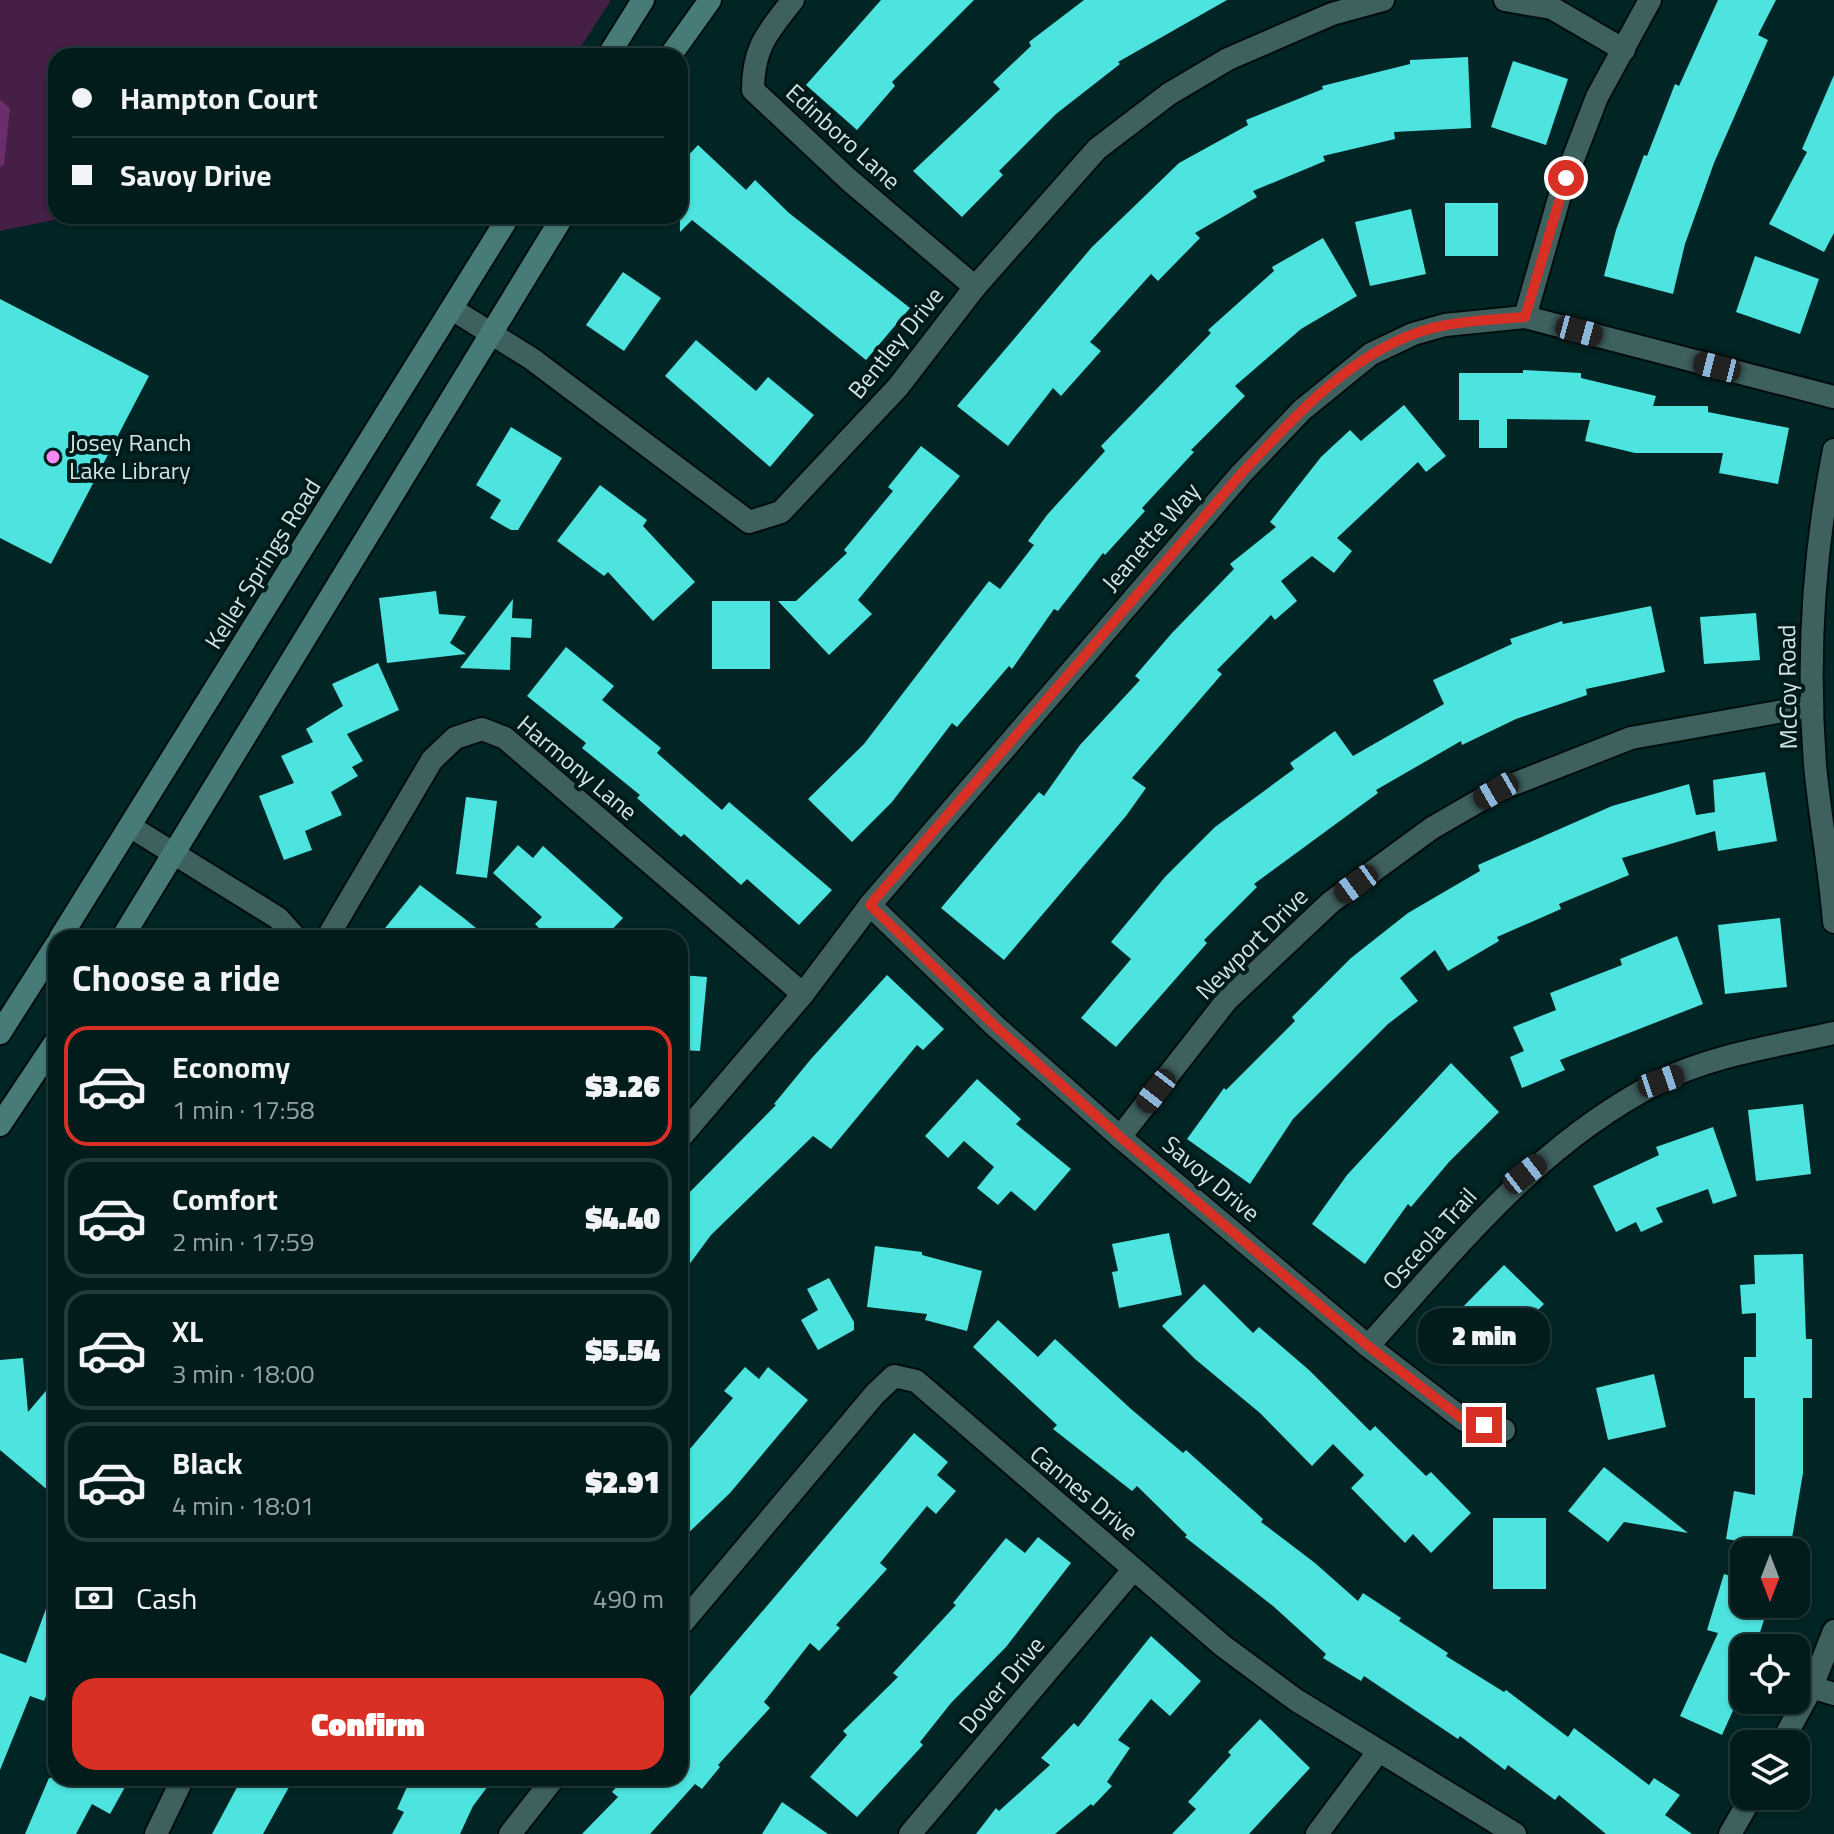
<!DOCTYPE html>
<html lang="en">
<head>
<meta charset="utf-8">
<style>
	body { margin:0; font-family:"Titillium Web",sans-serif; background:#0b2524; color:#f1f3f6; height:100vh; display:flex; flex-direction:column; font-size:30px; white-space:nowrap }
	* { box-sizing:border-box; margin:0 }
	p { font-size:26px; color:#96a1a3 }
	.icon { flex:none; width:44px; height:44px; fill:none; stroke:currentColor; stroke-width:2; stroke-linecap:round; stroke-linejoin:round }
	.map { position:relative; flex:1; overflow:hidden }
	.details { position:absolute; left:48px; top:930px; width:640px; height:856px; display:flex; flex-direction:column; background:#011c1b; border-radius:24px; box-shadow:0 2px 6px #0004,0 0 0 2px #233a3a }
	.details>* { flex:none }
	.banner { position:absolute; left:48px; top:48px; width:640px; height:176px; border-radius:24px; box-shadow:0 2px 6px #0004,0 0 0 2px #233a3a; display:grid; align-content:center; height:176px; padding:0 24px; background:#011c1b }
	.needle { width:52px; rotate:180deg }
	.controls { position:absolute; left:1730px; top:1538px; display:grid; gap:16px }
	.controls a { display:grid; place-items:center; width:80px; height:80px; border-radius:16px; background:#011c1b; box-shadow:0 2px 6px #0004,0 0 0 2px #233a3a; font-size:40px }
	.end { position:absolute; width:36px; height:36px; margin:-18px; border:10px solid #d93025; background:#fff; box-shadow:0 0 0 4px #fff }
	.from { border-radius:50% }
	.bubble { position:absolute; height:56px; border-radius:24px; background:#011c1b; box-shadow:0 2px 6px #0004,0 0 0 2px #233a3a; font-size:26px; font-weight:800; line-height:56px; text-align:center }
	.car { position:absolute; width:24px; height:48px; margin:-24px -12px; border-radius:10px; box-shadow:0 0 6px 2px #0007; background:linear-gradient(#222 24%,#8ab4d8 0 40%,#222 0 76%,#8ab4d8 0 86%,#222 0) }
	.banner b { display:flex; align-items:center; gap:28px; height:76px; font-size:30px }
	.banner b+b { border-top:2px solid #233a3a }
	.banner i { width:20px; height:20px; background:#f1f3f6 }
	ul { padding:0; list-style:none }
	li { display:flex; align-items:center; gap:24px; height:120px; margin:0 16px 12px; padding:0 8px; border:4px solid #233a3a; border-radius:24px }
	li div { flex:1 }
	li b { display:block; font-size:30px }
	li em { font-style:normal; font-weight:800 }
	li.on { border-color:#d93025 }
	li>.icon { width:72px; height:72px; stroke-width:1.5 }
	h2 { padding:0 24px; font-size:36px; line-height:96px }
	.pay { display:flex; align-items:center; gap:20px; height:88px; padding:0 24px; font-size:30px }
	.pay p { margin-inline-start:auto }
	.cta { display:flex; gap:16px; margin-top:auto; padding:16px 24px }
	.cta a { flex:1; height:92px; border-radius:24px; background:#d93025; color:#fff; font-size:32px; font-weight:800; line-height:92px; text-align:center }
	.map>svg:first-child { display:block }
	.green { fill:#451f45 }
	.water { fill:#6c2d6d }
	.building { fill:#4de3df }
	.lines { fill:none; stroke-linecap:round; stroke-linejoin:round }
	.minor-casing { stroke:#000d0d; stroke-width:26 }
	.tertiary-casing { stroke:#000d0d; stroke-width:26 }
	.secondary-casing { stroke:#000d0d; stroke-width:26 }
	.minor { stroke:#3e615f; stroke-width:22 }
	.tertiary { stroke:#3e615f; stroke-width:22 }
	.secondary { stroke:#467b78; stroke-width:22 }
	.route { stroke:#d93025; stroke-width:10 }
	.poi-dot { fill:#f38af2; stroke:#011b1a; stroke-width:3 }
	.labels { text-anchor:middle; stroke-width:8; stroke-linejoin:round; paint-order:stroke }
	.street-label { font-size:24px; fill:#d2e5e4; stroke:#011b1a }
	.poi-label { font-size:24px; fill:#d2e5e4; stroke:#011b1a; text-anchor:start }
</style>
</head>
<body>
<div class="map">
<svg width="1834" height="1834" viewBox="0 0 1834 1834">
	<rect width="100%" height="100%" fill="#012524"/>
	<polygon class="green" points="0,0 611,0 575,56 56,56 56,216 74,216 0,231"/>
	<polygon class="water" points="0,100 10,108 4,164 0,167"/>
	<g class="building">
		<polygon points="881,0 974,0 892,82 895,86 857,130 806,85"/>
		<polygon points="1084,0 1227,0 1118,62 1120,64 1056,114 999,171 1003,175 962,217 913,171 1000,89 993,82 1031,46 1029,42"/>
		<polygon points="1718,0 1776,0 1758,35 1768,40 1714,163 1685,244 1673,294 1604,276 1616,230 1644,155 1647,156 1675,84 1679,86"/>
		<polygon points="1468,57 1471,128 1394,132 1395,139 1323,156 1325,161 1253,191 1257,197 1195,233 1200,238 1158,281 1151,274 1090,342 1101,351 1061,396 1053,388 1008,446 957,406 1092,247 1179,163 1248,125 1246,120 1323,89 1322,86 1410,64 1410,60"/>
		<polygon points="1513,61 1568,79 1546,145 1491,127"/>
		<polygon points="1834,75 1834,233 1824,252 1769,224 1807,152 1802,149"/>
		<polygon points="698,145 746,190 755,180 789,213 910,308 866,360 692,220 680,232 680,164"/>
		<rect x="1445" y="203" width="53" height="53"/>
		<polygon points="1411,209 1426,274 1370,286 1355,222"/>
		<polygon points="1323,238 1357,296 1301,329 1235,386 1245,396 1191,450 1194,452 1142,508 1145,511 1105,555 1103,553 1058,611 1054,609 1012,669 1009,666 957,727 952,723 892,802 852,842 808,799 864,744 989,581 1000,589 1034,545 1028,541 1047,515 1105,451 1101,446 1211,333 1208,330 1274,271 1272,267"/>
		<polygon points="1755,256 1819,279 1800,334 1736,312"/>
		<polygon points="623,272 661,298 624,351 586,325"/>
		<polygon points="0,299 149,376 51,564 0,538"/>
		<polygon points="696,340 756,391 768,377 814,415 770,467 665,376"/>
		<polygon points="1523,370 1581,373 1581,378 1656,396 1653,406 1708,406 1708,412 1789,428 1778,484 1719,473 1723,453 1635,453 1585,441 1590,420 1507,419 1507,448 1479,448 1479,420 1459,420 1459,373 1523,373"/>
		<polygon points="1404,405 1446,456 1426,472 1418,462 1337,538 1352,551 1334,573 1312,556 1281,581 1297,601 1275,620 1271,615 1217,670 1222,674 1132,778 1146,788 1126,816 1004,960 941,908 1039,792 1044,796 1080,745 1140,680 1135,676 1172,633 1234,569 1230,564 1276,527 1270,522 1321,457 1350,430 1361,441"/>
		<polygon points="511,427 562,458 518,530 511,530 490,518 501,500 476,485"/>
		<polygon points="921,446 960,476 858,600 872,614 829,655 778,601 796,601 847,553 844,550 893,491 888,487"/>
		<polygon points="600,485 647,520 643,526 695,582 653,621 608,572 604,576 557,541"/>
		<polygon points="436,591 439,614 466,616 450,643 466,654 387,663 379,598"/>
		<polygon points="513,599 512,618 532,619 531,638 511,637 510,670 460,668"/>
		<rect x="712" y="601" width="58" height="68"/>
		<polygon points="1651,606 1665,672 1586,689 1587,695 1516,719 1462,745 1461,741 1376,790 1378,793 1254,884 1257,887 1204,940 1207,943 1116,1047 1081,1018 1131,959 1111,942 1165,877 1215,827 1294,769 1290,763 1335,731 1353,756 1444,704 1433,680 1512,644 1510,639 1562,621 1563,624"/>
		<polygon points="1756,613 1760,660 1704,664 1700,617"/>
		<polygon points="566,647 614,686 602,700 661,748 657,753 722,810 729,802 832,890 799,925 747,879 741,885 684,834 681,837 637,798 640,795 582,748 586,743 527,696"/>
		<polygon points="378,663 399,710 347,734 363,761 352,767 358,776 331,792 342,815 305,831 312,850 284,860 259,796 294,783 281,756 313,742 306,729 343,706 332,684"/>
		<polygon points="1765,772 1777,841 1718,851 1715,831 1622,858 1629,875 1559,904 1561,909 1497,937 1499,941 1448,971 1435,950 1400,978 1418,1001 1388,1024 1293,1119 1250,1184 1187,1139 1224,1088 1226,1090 1295,1021 1292,1017 1351,958 1408,913 1480,871 1478,865 1612,806 1689,784 1696,815 1715,812 1713,780"/>
		<polygon points="466,797 497,801 487,878 456,874"/>
		<polygon points="518,845 533,858 543,846 623,918 604,938 549,938 535,924 542,917 493,873"/>
		<polygon points="420,885 465,919 488,938 377,938"/>
		<polygon points="1780,918 1787,987 1725,994 1718,925"/>
		<polygon points="1677,936 1703,1004 1560,1060 1565,1070 1522,1088 1510,1057 1524,1051 1513,1027 1556,1010 1550,993 1622,965 1620,959"/>
		<polygon points="680,975 707,977 700,1051 680,1050"/>
		<polygon points="887,975 944,1029 923,1050 917,1045 831,1149 813,1136 711,1235 680,1277 680,1202 776,1105 774,1104 811,1059"/>
		<polygon points="1451,1063 1499,1112 1449,1162 1411,1207 1408,1204 1365,1264 1312,1224 1347,1175"/>
		<polygon points="977,1079 1021,1119 1016,1124 1071,1169 1035,1211 1011,1191 998,1205 977,1188 994,1167 964,1141 948,1158 925,1136"/>
		<polygon points="1803,1104 1811,1174 1756,1181 1748,1110"/>
		<polygon points="1713,1127 1737,1196 1713,1204 1708,1189 1656,1208 1663,1222 1641,1232 1636,1222 1616,1232 1593,1186 1659,1155 1656,1147"/>
		<polygon points="1169,1233 1182,1295 1119,1308 1112,1272 1118,1271 1112,1244"/>
		<polygon points="875,1246 922,1252 922,1255 982,1271 967,1331 925,1320 927,1314 867,1307"/>
		<polygon points="1803,1254 1806,1339 1812,1339 1812,1398 1803,1398 1803,1473 1790,1550 1726,1539 1734,1491 1755,1495 1755,1398 1744,1398 1744,1357 1756,1357 1756,1313 1742,1314 1740,1285 1755,1284 1754,1255"/>
		<polygon points="1504,1265 1544,1304 1496,1352 1456,1314"/>
		<polygon points="829,1278 854,1322 854,1330 818,1350 801,1320 818,1310 807,1289"/>
		<polygon points="1204,1284 1253,1333 1259,1327 1309,1370 1370,1431 1375,1426 1426,1476 1431,1472 1471,1513 1431,1553 1413,1534 1405,1543 1351,1488 1364,1475 1333,1444 1312,1466 1260,1413 1195,1359 1162,1326"/>
		<polygon points="998,1320 1038,1357 1055,1339 1131,1409 1183,1453 1186,1450 1263,1519 1261,1522 1315,1563 1358,1601 1363,1593 1401,1618 1399,1621 1448,1653 1446,1656 1504,1692 1506,1690 1568,1737 1574,1728 1649,1785 1654,1778 1680,1795 1665,1815 1692,1834 1606,1834 1559,1795 1555,1800 1508,1765 1505,1770 1460,1736 1458,1739 1364,1676 1361,1681 1323,1658 1326,1654 1273,1606 1185,1537 1187,1535 1137,1486 1132,1491 1053,1429 1057,1425 973,1347"/>
		<polygon points="23,1358 28,1412 56,1379 56,1497 0,1450 0,1360"/>
		<polygon points="745,1367 759,1379 768,1367 808,1400 730,1493 680,1541 680,1441 689,1450 733,1398 724,1391"/>
		<polygon points="1654,1374 1666,1427 1608,1440 1596,1388"/>
		<polygon points="914,1433 948,1462 937,1475 956,1491 936,1514 927,1506 880,1563 887,1569 836,1625 840,1628 819,1651 810,1643 764,1702 770,1708 718,1765 720,1767 702,1789 695,1784 650,1834 582,1834 618,1797 612,1792 624,1778 680,1778 680,1708"/>
		<polygon points="1604,1467 1688,1533 1624,1522 1608,1542 1568,1511"/>
		<rect x="1493" y="1518" width="53" height="71"/>
		<polygon points="1038,1537 1071,1563 1006,1647 951,1703 920,1742 923,1745 857,1817 810,1777 847,1735 843,1731 898,1677 893,1673 956,1605 953,1603 1006,1538 1025,1553"/>
		<polygon points="1724,1574 1744,1580 1744,1604 1769,1604 1756,1645 1744,1642 1744,1686 1722,1735 1680,1716 1718,1633 1707,1630"/>
		<polygon points="54,1587 56,1671 44,1701 30,1696 0,1770 0,1653 26,1663"/>
		<polygon points="1151,1636 1201,1681 1170,1716 1151,1699 1118,1740 1130,1748 1107,1782 1112,1786 1093,1806 1091,1804 1055,1834 976,1834 996,1808 999,1811 1050,1765 1041,1758 1074,1723 1078,1727"/>
		<polygon points="1260,1719 1310,1768 1249,1834 1172,1834 1196,1809 1188,1802 1231,1755 1228,1752"/>
		<polygon points="49,1778 108,1778 125,1787 110,1814 92,1804 76,1834 25,1834"/>
		<polygon points="242,1778 294,1778 263,1834 212,1834"/>
		<polygon points="411,1778 494,1778 473,1806 460,1834 392,1834 404,1812 397,1809"/>
		<polygon points="782,1802 828,1834 762,1834"/>
	</g>
	<g class="lines">
		<defs>
			<g id="minor">
				<path d="M793,0C768,32 753,47 753,90L848,179L975,287"/>
				<polyline points="1505,0 1552,8 1624,50"/>
				<polyline points="452,309 532,359 749,522 781,512 898,387 975,287 1097,149 1169,94 1228,59 1332,14 1383,0"/>
				<polyline points="1525,317 1562,188 1597,97 1650,0"/>
				<polyline points="131,827 278,918 296,938"/>
				<polyline points="870,905 994,1025 1120,1137 1368,1346 1464,1420 1504,1430"/>
				<polyline points="327,938 432,760 455,738 482,729 505,738 803,994"/>
				<polyline points="1120,1137 1227,1000 1331,902 1432,828 1496,791 1631,738 1812,706"/>
				<polyline points="680,1138 803,994 870,905 1241,474 1302,410 1371,354 1413,334 1445,325 1525,317 1834,397"/>
				<path d="M1368,1346C1459,1246 1536,1145 1659,1082C1711,1055 1777,1046 1834,1033"/>
				<polyline points="680,1626 875,1394 894,1376 916,1381 1223,1646 1296,1700 1515,1834"/>
				<polyline points="1812,1687 1834,1694"/>
				<polyline points="156,1834 183,1778"/>
				<polyline points="510,1834 554,1778"/>
				<polyline points="910,1834 1133,1570"/>
				<polyline points="1317,1834 1378,1752"/>
			</g>
			<g id="tertiary">
				<path d="M1834,450C1813,555 1807,659 1815,765C1820,818 1830,870 1834,922"/>
				<polyline points="1781,1744 1812,1687 1834,1631"/>
				<polyline points="1730,1834 1752,1796"/>
			</g>
			<g id="secondary">
				<polyline points="608,56 643,0"/>
				<polyline points="670,56 710,0"/>
				<polyline points="60,938 509,216"/>
				<polyline points="122,938 563,216"/>
				<polyline points="0,1033 56,945"/>
				<polyline points="0,1125 56,1041"/>
			</g>
		</defs>
		<use href="#minor" class="minor-casing"/>
		<use href="#tertiary" class="tertiary-casing"/>
		<use href="#secondary" class="secondary-casing"/>
		<use href="#minor" class="minor"/>
		<use href="#tertiary" class="tertiary"/>
		<use href="#secondary" class="secondary"/>
	</g>
	<g class="lines">
		<path class="route" d="M1484,1425L1464,1420L1368,1346L1120,1137L994,1025L870,905L1241,474C1298,414 1360,341 1446,325C1472,320 1499,319 1525,317L1566,178"/>
	</g>
	<circle class="poi-dot" cx="53" cy="457" r="8"/>
	<g class="labels">
		<g class="street-label">
			<text transform="translate(843 137) rotate(42)" y="8">Edinboro Lane</text>
			<text transform="translate(896 343) rotate(-51)" y="8">Bentley Drive</text>
			<text transform="translate(1151 537) rotate(-49)" y="8">Jeanette Way</text>
			<text transform="translate(263 564) rotate(-58)" y="8">Keller Springs Road</text>
			<text transform="translate(1788 687) rotate(-91)" y="8">McCoy Road</text>
			<text transform="translate(577 768) rotate(40)" y="8">Harmony Lane</text>
			<text transform="translate(1252 944) rotate(-45)" y="8">Newport Drive</text>
			<text transform="translate(1211 1179) rotate(40)" y="8">Savoy Drive</text>
			<text transform="translate(1430 1239) rotate(-48)" y="8">Osceola Trail</text>
			<text transform="translate(1084 1493) rotate(40)" y="8">Cannes Drive</text>
			<text transform="translate(1002 1685) rotate(-50)" y="8">Dover Drive</text>
		</g>
		<g class="poi-label">
			<text x="69" y="451">Josey Ranch<tspan x="69" dy="28">Lake Library</tspan></text>
		</g>
	</g>
</svg>
<div class="controls">
<a><svg class="needle" viewBox="-14 -14 28 28"><path d="M0-13l5 13h-10z" fill="#e53935"/><path d="M0 13l5-13h-10z" fill="#96a1a3"/></svg></a>
<a><svg class="icon" aria-label="locate" viewBox="0 0 24 24"><circle cx="12" cy="12" r="6"/><path d="M12 2v4M12 18v4M2 12h4M18 12h4"/></svg></a>
<a><svg class="icon" aria-label="layers" viewBox="0 0 24 24"><path d="M12 4l9 5-9 5-9-5zM3 14l9 5 9-5"/></svg></a>
</div>
<i class="end from" style="left:1566px;top:178px"></i>
<i class="end" style="left:1484px;top:1425px"></i>
<div class="bubble" style="left:1418px;top:1308px;width:132px">2 min</div>
<i class="car" style="left:1579px;top:331px;rotate:105deg"></i>
<i class="car" style="left:1717px;top:367px;rotate:284deg"></i>
<i class="car" style="left:1496px;top:791px;rotate:240deg"></i>
<i class="car" style="left:1356px;top:884px;rotate:234deg"></i>
<i class="car" style="left:1661px;top:1081px;rotate:71deg"></i>
<i class="car" style="left:1156px;top:1091px;rotate:218deg"></i>
<i class="car" style="left:1525px;top:1174px;rotate:52deg"></i>
<div class="banner">
<b><i class="from"></i>Hampton Court</b>
<b><i></i>Savoy Drive</b>
</div>
<section class="details">
<h2>Choose a ride</h2>
<ul>
<li class="on"><svg class="icon" aria-label="car" viewBox="0 0 24 24"><path d="M5 17H2v-5l4-1 3-4h7l3 4 3 1v5h-3M9 17h6M6 11h13"/><circle cx="7" cy="17" r="2"/><circle cx="17" cy="17" r="2"/></svg><div><b>Economy</b><p>1 min · 17:58</p></div><em>$3.26</em></li>
<li><svg class="icon" aria-label="car" viewBox="0 0 24 24"><path d="M5 17H2v-5l4-1 3-4h7l3 4 3 1v5h-3M9 17h6M6 11h13"/><circle cx="7" cy="17" r="2"/><circle cx="17" cy="17" r="2"/></svg><div><b>Comfort</b><p>2 min · 17:59</p></div><em>$4.40</em></li>
<li><svg class="icon" aria-label="car" viewBox="0 0 24 24"><path d="M5 17H2v-5l4-1 3-4h7l3 4 3 1v5h-3M9 17h6M6 11h13"/><circle cx="7" cy="17" r="2"/><circle cx="17" cy="17" r="2"/></svg><div><b>XL</b><p>3 min · 18:00</p></div><em>$5.54</em></li>
<li><svg class="icon" aria-label="car" viewBox="0 0 24 24"><path d="M5 17H2v-5l4-1 3-4h7l3 4 3 1v5h-3M9 17h6M6 11h13"/><circle cx="7" cy="17" r="2"/><circle cx="17" cy="17" r="2"/></svg><div><b>Black</b><p>4 min · 18:01</p></div><em>$2.91</em></li>
</ul>
<div class="pay"><svg class="icon" aria-label="cash" viewBox="0 0 24 24"><path d="M3 7h18v10H3z"/><circle cx="12" cy="12" r="2"/></svg>Cash<p>490 m</p></div>
<div class="cta"><a>Confirm</a></div>
</section>
</div>
</body>
</html>
